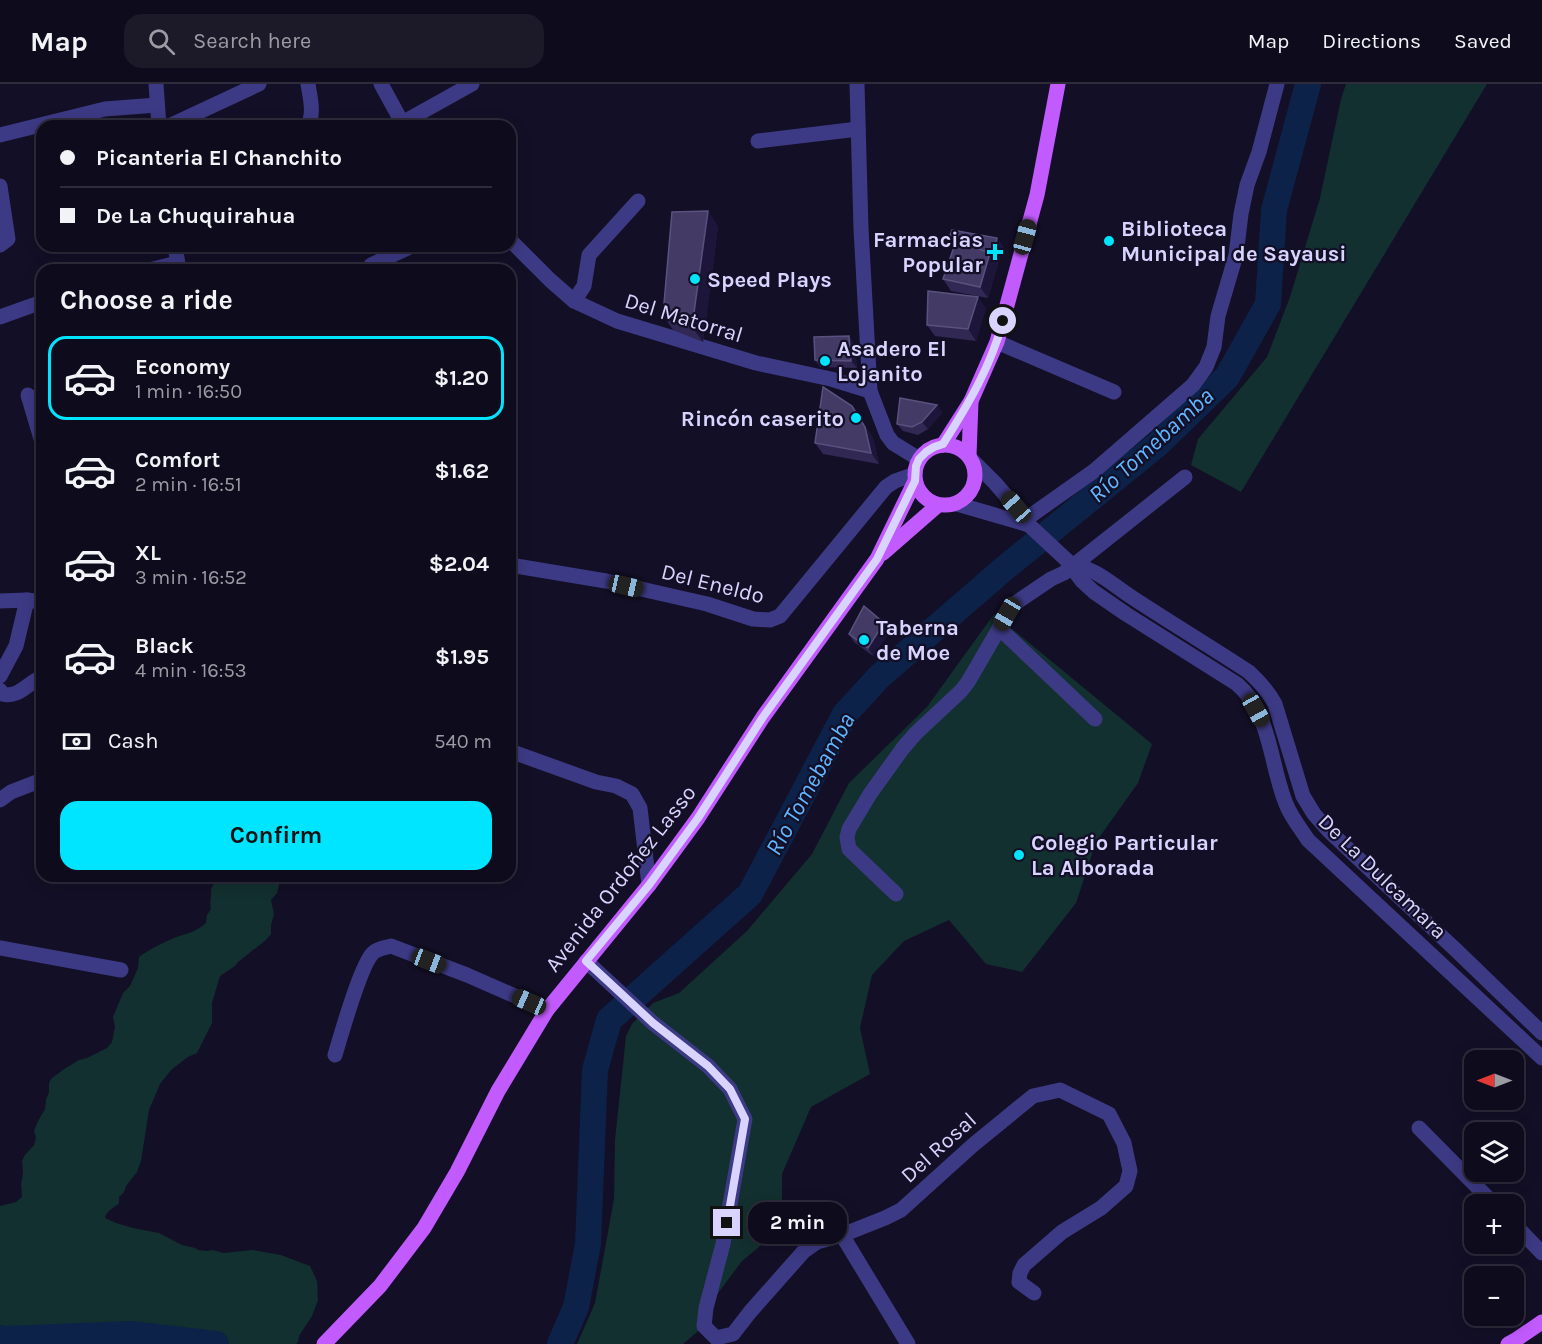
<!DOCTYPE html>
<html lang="en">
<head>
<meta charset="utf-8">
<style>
	body { margin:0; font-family:Karla,sans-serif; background:#1c1929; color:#f1f3f6; height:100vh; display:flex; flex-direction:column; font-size:22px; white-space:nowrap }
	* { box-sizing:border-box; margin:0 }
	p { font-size:20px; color:#9b9ba3 }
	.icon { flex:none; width:33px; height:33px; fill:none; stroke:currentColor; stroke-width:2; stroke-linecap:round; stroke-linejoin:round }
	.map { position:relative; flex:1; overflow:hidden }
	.side { position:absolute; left:36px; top:180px; width:480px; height:618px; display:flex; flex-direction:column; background:#0e0b1c; border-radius:18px; box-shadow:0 3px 15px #0003,0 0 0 2px #2e2b3b }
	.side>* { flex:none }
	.banner { position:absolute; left:36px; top:36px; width:480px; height:132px; border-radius:18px; box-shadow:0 3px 15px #0003,0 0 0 2px #2e2b3b; display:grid; align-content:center; height:132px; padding:0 24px; background:#0e0b1c }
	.needle { width:39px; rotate:270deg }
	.tools { position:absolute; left:1464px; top:966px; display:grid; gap:12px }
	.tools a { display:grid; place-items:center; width:60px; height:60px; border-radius:12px; background:#0e0b1c; box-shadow:0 3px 15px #0003,0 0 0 2px #2e2b3b; font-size:30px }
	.end { position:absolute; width:27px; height:27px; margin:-14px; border:8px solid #d9d4ff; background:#111; box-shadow:0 0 0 3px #111 }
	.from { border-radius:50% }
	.bubble { position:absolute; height:42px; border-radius:18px; background:#0e0b1c; box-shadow:0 3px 15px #0003,0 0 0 2px #2e2b3b; font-size:20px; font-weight:700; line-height:42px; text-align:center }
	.car { position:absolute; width:18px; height:36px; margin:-18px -9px; border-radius:8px; box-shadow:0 0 4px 2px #0007; background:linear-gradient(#222 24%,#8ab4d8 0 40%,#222 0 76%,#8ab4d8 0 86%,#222 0) }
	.banner b { display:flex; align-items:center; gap:21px; height:57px; font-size:22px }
	.banner b+b { border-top:2px solid #2e2b3b }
	.banner i { width:15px; height:15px; background:#f1f3f6 }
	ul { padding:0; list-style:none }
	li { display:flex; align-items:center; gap:18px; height:84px; margin:0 12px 9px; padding:0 12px; border:3px solid transparent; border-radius:18px }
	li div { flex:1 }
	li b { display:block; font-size:22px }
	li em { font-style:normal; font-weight:700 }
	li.selected { border-color:#00e5ff }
	li>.icon { width:54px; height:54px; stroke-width:1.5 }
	h2 { padding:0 24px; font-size:27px; line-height:72px }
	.pay { display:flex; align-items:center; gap:15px; height:66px; padding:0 24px; font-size:22px }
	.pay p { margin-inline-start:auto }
	.button { display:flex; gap:12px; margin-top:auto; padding:12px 24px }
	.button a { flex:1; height:69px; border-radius:18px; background:#00e5ff; color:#111; font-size:24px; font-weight:700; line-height:69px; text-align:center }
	header { display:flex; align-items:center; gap:36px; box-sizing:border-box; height:84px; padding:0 30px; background:#0e0b1c; border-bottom:2px solid #2e2b3b }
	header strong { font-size:28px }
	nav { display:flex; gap:33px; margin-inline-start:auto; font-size:21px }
	.search { width:420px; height:54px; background:#1c1929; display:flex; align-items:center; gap:15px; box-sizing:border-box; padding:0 21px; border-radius:18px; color:#9b9ba3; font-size:22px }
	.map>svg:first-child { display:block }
	.green { fill:#12302f }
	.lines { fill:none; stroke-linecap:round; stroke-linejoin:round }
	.river { stroke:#0c2248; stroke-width:26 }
	.minor { stroke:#3d3a85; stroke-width:15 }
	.tertiary { stroke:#3d3a85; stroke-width:15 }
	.primary { stroke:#c25bff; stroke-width:15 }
	.wall { fill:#312854 }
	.shaded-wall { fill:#1d163a }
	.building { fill:#433a66; stroke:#5a527e; stroke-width:1.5 }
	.route { stroke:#d9d4ff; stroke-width:8 }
	.poi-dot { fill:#00e5ff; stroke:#130f26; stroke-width:2 }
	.labels { text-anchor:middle; stroke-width:4.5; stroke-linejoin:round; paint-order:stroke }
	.poi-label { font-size:22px; font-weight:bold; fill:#d9d4ff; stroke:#130f26; text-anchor:start }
	.street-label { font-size:22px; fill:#d9d4ff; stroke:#130f26 }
	.water-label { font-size:24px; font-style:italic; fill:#62b6ff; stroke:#130f26 }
</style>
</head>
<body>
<header>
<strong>Map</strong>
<div class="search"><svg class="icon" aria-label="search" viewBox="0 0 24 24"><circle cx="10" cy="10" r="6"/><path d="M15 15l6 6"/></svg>Search here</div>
<nav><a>Map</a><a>Directions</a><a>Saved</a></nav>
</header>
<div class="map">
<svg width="1542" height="1260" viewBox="0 0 1542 1260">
	<rect width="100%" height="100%" fill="#130f26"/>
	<g class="green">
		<polygon points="1346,0 1487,0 1241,408 1191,381 1198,355 1267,273 1290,213 1320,114 1341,15"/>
		<polygon points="994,530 1152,660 1138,699 1096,758 1076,819 1022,888 986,880 949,836 904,857 872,891 860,944 870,990 811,1023 782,1090 782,1118 772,1143 759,1163 742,1177 707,1224 704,1242 683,1260 577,1260 595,1219 614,1115 615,1056 626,952 632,940 653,919 679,909 747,847 812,770 849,699 927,623"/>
		<path d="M215,792H281L277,809L271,816L274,830L271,841V850L266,856L238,878L235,882L220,892L212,919V939L197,969L188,973L180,979L171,986L160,1000L149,1026L141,1077L137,1088L126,1102L124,1108L119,1113V1119C114,1125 107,1125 105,1134L116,1139L133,1144L159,1149L182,1161L195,1164L198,1166L206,1167L213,1166L223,1169L253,1166L281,1171L310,1182L317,1197L318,1216L312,1232L299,1252L298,1258L296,1260H0V1122L16,1118L22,1113L21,1100L23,1089L22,1077L25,1071L34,1061L36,1054L34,1047L38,1037L45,1025L46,1016L49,1008V999L51,995L64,985L79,976L87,974L107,964L112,958L115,943L113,933L123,909L130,902L138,884L139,873C148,866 164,858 174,854C187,849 195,849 206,839L207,831L211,825C209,818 212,812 211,805L214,799Z"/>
	</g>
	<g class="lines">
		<g class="river">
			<polyline points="0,1254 6,1255 131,1250 216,1260"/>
			<polyline points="560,1260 576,1223 588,1160 595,986 609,936 750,810 845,630 879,593 1006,483 1158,360 1227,293 1268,220 1274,126 1308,0"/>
		</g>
		<g class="minor">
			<polyline points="156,0 159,42"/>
			<polyline points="381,0 404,42"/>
			<polyline points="402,39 472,0"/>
			<polyline points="169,42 259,0"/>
			<path d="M307,42C315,31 310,13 308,0"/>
			<polyline points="0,51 105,25 157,21"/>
			<polyline points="758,57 858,45"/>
			<polyline points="0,102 8,155 0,161"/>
			<polyline points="510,156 550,196 574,217 617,237 756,279 831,295 870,307"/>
			<polyline points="175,162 179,186"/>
			<polyline points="371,181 412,162"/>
			<polyline points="149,186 177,179"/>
			<polyline points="574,217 584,202 589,171 638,117"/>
			<polyline points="0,233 42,218"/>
			<polyline points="997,258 1114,308"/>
			<polyline points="28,311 42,358"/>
			<path d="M973,377L995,399L1026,435L1029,441L1073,482L1076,489L1082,497L1094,508L1126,530L1237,600C1271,629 1270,681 1286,720C1291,733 1301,745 1308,756L1542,974"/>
			<polyline points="957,420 1029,441"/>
			<polyline points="1026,435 1094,387 1185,308 1193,301 1206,283 1214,263 1218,232 1236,171 1241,130 1247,101 1259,68 1277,0"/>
			<polyline points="510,481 606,497 707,520 753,535 770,536 780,532 886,403 895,397 915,390"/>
			<path d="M1073,482C1095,483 1114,502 1133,514C1171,539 1211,563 1249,588C1260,598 1268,607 1275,620L1303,712L1314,730L1329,747L1457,867L1542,949"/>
			<polyline points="999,544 1095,635"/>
			<polyline points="0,592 16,562 27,516"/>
			<path d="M0,606L2,610C20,614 27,599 42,593"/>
			<polyline points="0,716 11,708 42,696"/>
			<polyline points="896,810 849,765 847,753 849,745 870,710 903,664 916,649 961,607 968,598 1011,524 1017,518 1051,495 1064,489 1185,393"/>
			<polyline points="0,864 121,886"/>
			<polyline points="586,877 653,939 708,982 730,1005 745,1035 723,1160 706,1224 704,1242 716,1254 733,1250 750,1228 804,1167 817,1158 842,1151 908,1260"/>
			<path d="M335,971C341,951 361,880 373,869C378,864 385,864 391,862L467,891L547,926"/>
			<polyline points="1419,1044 1494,1120"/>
			<polyline points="1514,1140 1542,1169"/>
			<polyline points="842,1151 885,1134 901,1126 973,1061 1033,1012 1060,1006 1109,1030 1124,1059 1130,1087 1126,1102 1101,1124 1062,1148 1024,1181 1020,1189 1019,1198 1034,1209"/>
		</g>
		<g class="tertiary">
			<polyline points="857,0 861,145 870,307 887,351 893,359 919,375"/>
			<polyline points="0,517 27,516 42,518"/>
			<polyline points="510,667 596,698 616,702 632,710 640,724 649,801"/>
		</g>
		<g class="primary">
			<circle cx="945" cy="391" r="30"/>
			<polyline points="943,361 971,317 997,258 1037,111 1058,0"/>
			<polyline points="969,372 971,317"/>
			<polyline points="883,469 938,421"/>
			<polyline points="324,1260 380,1202 424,1144 457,1088 498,1007 547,926 649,801 698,734 763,633 877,475 915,397"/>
			<polyline points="1508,1260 1517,1255 1542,1238"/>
		</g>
	</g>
	<g class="wall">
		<polygon points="718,142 703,258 673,246 663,231"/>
		<polygon points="950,151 1003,162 988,214 951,207 943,195 956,159"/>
		<polygon points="986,224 976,257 935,252 927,241"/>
		<polygon points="854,259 857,284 820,283 815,276"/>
		<polygon points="937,321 942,329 928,345 918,351 903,347 897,340"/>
		<polygon points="852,322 873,354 879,380 823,370 815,359"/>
		<polygon points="884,539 890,547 873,572 854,558 849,550"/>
	</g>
	<g class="shaded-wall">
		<polygon points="708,127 718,142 703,258 692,243"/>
		<polygon points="997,154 1003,162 988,214 980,203 990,169"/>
		<polygon points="978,213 986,224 976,257 968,245"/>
		<polygon points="849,252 854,259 857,284 851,277"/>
		<polygon points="937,321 942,329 928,345 922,338"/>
		<polygon points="852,322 873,354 879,380 871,369"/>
		<polygon points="884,539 890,547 873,572 868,564"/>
	</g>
	<g class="building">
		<polygon points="708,127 692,243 663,231 672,128"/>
		<polygon points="952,146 997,154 992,173 990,169 956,158 950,151"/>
		<polygon points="956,157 990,169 980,203 943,195"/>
		<polygon points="928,207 978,213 968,245 927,241"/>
		<polygon points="849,252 851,277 815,276 814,253"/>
		<polygon points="823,303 852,322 865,343 871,369 815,359"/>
		<polygon points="900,314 937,321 922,338 912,343 897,340"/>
		<polygon points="864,522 884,539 868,564 849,550"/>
	</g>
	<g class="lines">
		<path class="route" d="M727,1139L745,1035L730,1005L708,982L653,939L586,877L649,801L698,734L763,633L877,475L915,397L916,382L919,375L926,368L934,363L943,360C968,321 991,282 1003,237"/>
	</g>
	<g class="poi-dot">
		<circle cx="1109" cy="157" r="6"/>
		<path d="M992 159h6v6h6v6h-6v6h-6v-6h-6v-6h6z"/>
		<circle cx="695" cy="195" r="6"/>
		<circle cx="825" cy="277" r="6"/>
		<circle cx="856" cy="334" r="6"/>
		<circle cx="864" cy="556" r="6"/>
		<circle cx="1019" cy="771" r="6"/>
	</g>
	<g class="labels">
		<g class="poi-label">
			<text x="1121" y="152">Biblioteca<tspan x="1121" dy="25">Municipal de Sayausi</tspan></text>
			<text x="983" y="163" text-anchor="end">Farmacias<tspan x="983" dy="25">Popular</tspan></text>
			<text x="707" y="203">Speed Plays</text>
			<text x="837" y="272">Asadero El<tspan x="837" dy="25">Lojanito</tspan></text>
			<text x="844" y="342" text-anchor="end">Rincón caserito</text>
			<text x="876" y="551">Taberna<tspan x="876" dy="25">de Moe</tspan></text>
			<text x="1031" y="766">Colegio Particular<tspan x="1031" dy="25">La Alborada</tspan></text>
		</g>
		<g class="street-label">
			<text transform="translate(684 233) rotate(17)" y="8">Del Matorral</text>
			<text transform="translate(713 499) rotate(14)" y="8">Del Eneldo</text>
			<text transform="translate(1383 792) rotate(44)" y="8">De La Dulcamara</text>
			<text transform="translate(620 794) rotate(-52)" y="8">Avenida Ordoñez Lasso</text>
			<text transform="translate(938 1063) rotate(-42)" y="8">Del Rosal</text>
		</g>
		<g class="water-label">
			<text transform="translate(1151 361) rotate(-42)" y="8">Río Tomebamba</text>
			<text transform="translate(810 700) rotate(-61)" y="8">Río Tomebamba</text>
		</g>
	</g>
</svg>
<div class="tools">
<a><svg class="needle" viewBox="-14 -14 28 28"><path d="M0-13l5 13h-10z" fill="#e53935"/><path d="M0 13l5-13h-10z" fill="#9b9ba3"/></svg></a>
<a><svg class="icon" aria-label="layers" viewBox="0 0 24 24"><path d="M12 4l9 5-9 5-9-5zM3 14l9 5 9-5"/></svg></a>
<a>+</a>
<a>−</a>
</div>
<i class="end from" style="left:1003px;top:237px"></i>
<i class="end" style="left:727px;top:1139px"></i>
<div class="bubble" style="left:748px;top:1118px;width:99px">2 min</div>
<i class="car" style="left:1025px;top:153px;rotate:15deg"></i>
<i class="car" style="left:1016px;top:423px;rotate:319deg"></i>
<i class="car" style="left:626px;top:502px;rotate:103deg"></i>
<i class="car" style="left:1007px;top:530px;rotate:210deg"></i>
<i class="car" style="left:1256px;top:626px;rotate:151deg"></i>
<i class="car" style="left:429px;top:877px;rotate:111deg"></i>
<i class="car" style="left:529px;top:918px;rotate:294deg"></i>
<div class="banner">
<b><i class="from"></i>Picanteria El Chanchito</b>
<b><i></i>De La Chuquirahua</b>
</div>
<section class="side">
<h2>Choose a ride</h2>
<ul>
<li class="selected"><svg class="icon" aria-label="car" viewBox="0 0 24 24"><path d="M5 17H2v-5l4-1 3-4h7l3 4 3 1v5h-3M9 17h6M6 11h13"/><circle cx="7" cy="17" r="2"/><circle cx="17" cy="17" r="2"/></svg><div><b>Economy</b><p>1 min · 16:50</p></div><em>$1.20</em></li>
<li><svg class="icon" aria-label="car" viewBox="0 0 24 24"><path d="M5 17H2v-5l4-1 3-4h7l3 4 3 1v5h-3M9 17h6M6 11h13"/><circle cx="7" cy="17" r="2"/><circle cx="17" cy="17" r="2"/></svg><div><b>Comfort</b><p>2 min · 16:51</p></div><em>$1.62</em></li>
<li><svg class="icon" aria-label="car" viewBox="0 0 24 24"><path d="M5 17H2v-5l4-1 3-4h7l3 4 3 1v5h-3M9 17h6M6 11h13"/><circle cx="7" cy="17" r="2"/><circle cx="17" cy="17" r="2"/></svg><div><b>XL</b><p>3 min · 16:52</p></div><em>$2.04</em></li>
<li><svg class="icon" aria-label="car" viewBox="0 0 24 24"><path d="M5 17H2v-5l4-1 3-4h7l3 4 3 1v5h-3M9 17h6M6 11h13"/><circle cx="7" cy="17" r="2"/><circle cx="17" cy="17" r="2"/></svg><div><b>Black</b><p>4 min · 16:53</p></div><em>$1.95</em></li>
</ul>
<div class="pay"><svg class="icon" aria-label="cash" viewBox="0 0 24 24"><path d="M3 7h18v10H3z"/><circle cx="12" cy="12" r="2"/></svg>Cash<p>540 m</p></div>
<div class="button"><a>Confirm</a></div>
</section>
</div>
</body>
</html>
